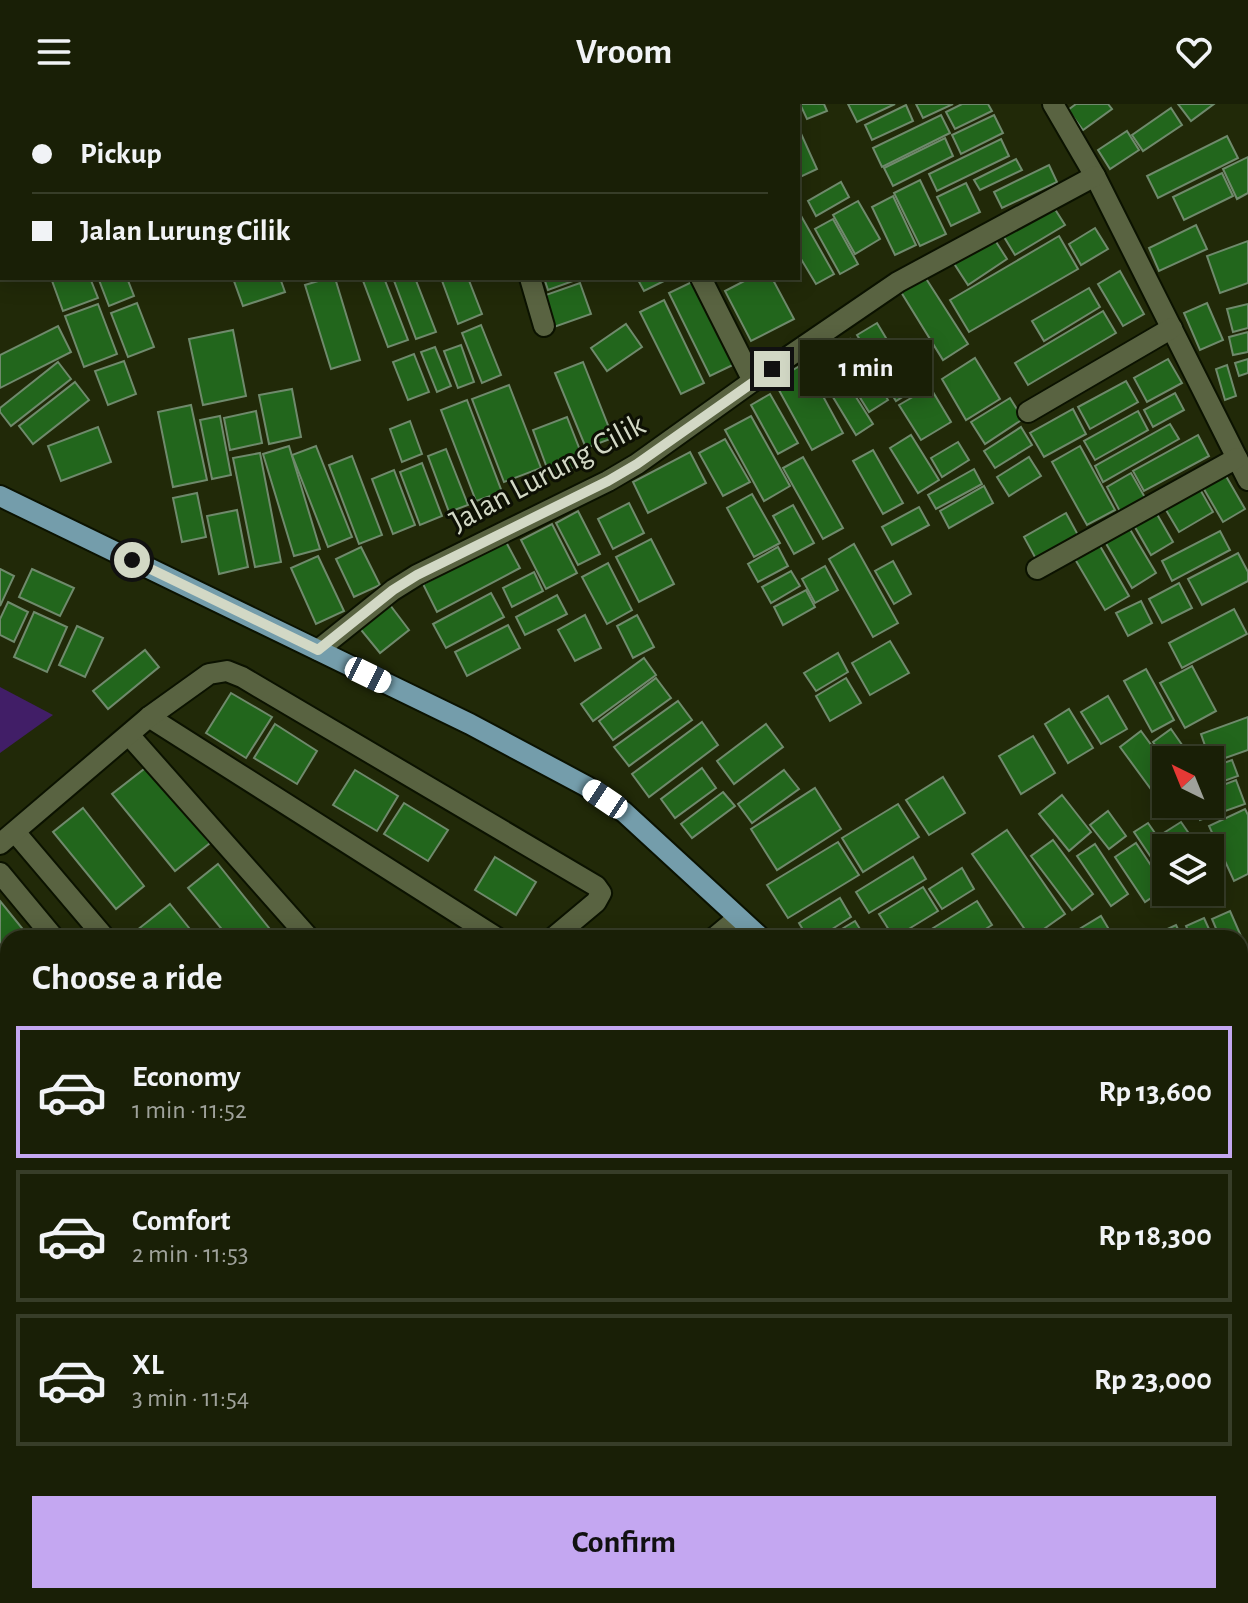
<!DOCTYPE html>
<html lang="en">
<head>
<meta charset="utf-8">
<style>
	body { margin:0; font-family:"Alegreya Sans",sans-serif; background:#262c14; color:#f1f3f6; height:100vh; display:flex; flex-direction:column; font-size:30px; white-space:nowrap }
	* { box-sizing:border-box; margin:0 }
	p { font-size:26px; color:#9fa29b }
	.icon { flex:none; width:44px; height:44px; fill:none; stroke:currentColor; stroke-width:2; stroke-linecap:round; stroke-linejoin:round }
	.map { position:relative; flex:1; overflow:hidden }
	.details { position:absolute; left:0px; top:826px; width:1248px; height:674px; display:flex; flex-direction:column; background:#191f06; border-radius:24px 24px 0 0; box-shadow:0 4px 20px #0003,0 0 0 2px #373d28 }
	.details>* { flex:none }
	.hud { position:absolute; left:0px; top:0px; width:800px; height:176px; box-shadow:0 4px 20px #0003,0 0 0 2px #373d28; display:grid; align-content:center; height:176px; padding:0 32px; background:#191f06 }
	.needle { width:52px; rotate:317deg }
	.tools { position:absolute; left:1152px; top:642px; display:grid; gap:16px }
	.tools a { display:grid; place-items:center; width:72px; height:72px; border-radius:0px; background:#191f06; box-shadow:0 4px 20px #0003,0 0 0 2px #373d28; font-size:40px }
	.end { position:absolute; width:36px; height:36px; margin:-18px; border:10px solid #d2d8c5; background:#111; box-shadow:0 0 0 4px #111 }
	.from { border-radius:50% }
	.bubble { position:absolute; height:56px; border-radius:0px; background:#191f06; box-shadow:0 4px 20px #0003,0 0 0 2px #373d28; font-size:26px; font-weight:600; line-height:56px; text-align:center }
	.car { position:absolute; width:24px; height:48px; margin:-24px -12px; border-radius:10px; box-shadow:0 0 6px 2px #0007; background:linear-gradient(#fff 24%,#345 0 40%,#fff 0 76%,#345 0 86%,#fff 0) }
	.hud b { display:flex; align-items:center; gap:28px; height:76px; font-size:30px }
	.hud b+b { border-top:2px solid #373d28 }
	.hud i { width:20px; height:20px; background:#f1f3f6 }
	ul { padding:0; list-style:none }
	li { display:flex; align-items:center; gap:24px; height:132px; margin:0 16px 12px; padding:0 16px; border:4px solid #373d28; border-radius:0px }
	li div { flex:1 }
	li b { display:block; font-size:30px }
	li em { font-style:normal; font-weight:600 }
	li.active { border-color:#c4a7f1 }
	li>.icon { width:72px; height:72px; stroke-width:1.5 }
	h2 { padding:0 32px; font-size:36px; line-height:96px }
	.cta { display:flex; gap:16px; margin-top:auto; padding:16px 32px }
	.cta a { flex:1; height:92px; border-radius:0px; background:#c4a7f1; color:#111; font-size:32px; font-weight:600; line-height:92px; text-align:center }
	header { display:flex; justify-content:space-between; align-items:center; height:104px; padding:0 32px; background:#191f06; font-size:36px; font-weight:600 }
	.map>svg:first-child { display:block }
	.green { fill:#411e67 }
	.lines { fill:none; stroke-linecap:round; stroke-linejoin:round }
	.river { stroke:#081b18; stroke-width:52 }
	.building { fill:#22661c; stroke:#6f8a6c; stroke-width:2 }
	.minor-casing { stroke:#0b1200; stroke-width:24 }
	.major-casing { stroke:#0b1200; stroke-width:24 }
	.minor { stroke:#596341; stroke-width:20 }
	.major { stroke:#749dab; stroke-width:20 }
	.route { stroke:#d2d8c5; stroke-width:10 }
	.labels { text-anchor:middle; stroke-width:6; stroke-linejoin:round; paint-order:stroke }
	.street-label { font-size:32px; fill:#d2d8c5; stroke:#0d1004 }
</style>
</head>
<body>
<header><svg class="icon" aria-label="menu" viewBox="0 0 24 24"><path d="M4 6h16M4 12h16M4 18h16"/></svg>Vroom<svg class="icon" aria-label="heart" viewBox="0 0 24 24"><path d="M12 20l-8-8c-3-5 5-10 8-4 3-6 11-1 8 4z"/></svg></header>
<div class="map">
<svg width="1248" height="1499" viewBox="0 0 1248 1499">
	<rect width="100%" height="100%" fill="#212908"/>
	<polygon class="green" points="0,583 53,611 0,649"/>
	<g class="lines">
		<g class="river">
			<polyline points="1240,1396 1248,1392"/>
			<polyline points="1049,1499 1062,1492"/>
		</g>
	</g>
	<g class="building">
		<polygon points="800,0 824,0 827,7 807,15"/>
		<polygon points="848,0 895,0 857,18"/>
		<polygon points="916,0 953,0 923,14"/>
		<polygon points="962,0 988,0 992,7 955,25 946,8"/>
		<polygon points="1076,0 1108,0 1112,5 1083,26 1068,6"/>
		<polygon points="1178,0 1214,0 1191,17"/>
		<polygon points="906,1 913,17 872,36 865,21"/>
		<polygon points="1171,4 1182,21 1143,47 1132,31"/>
		<polygon points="941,11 950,29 882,63 873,44"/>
		<polygon points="994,11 1003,29 961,50 952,31"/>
		<polygon points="798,23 817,65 798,74"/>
		<polygon points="1127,27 1139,46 1110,65 1098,46"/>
		<polygon points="1227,32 1238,54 1158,94 1147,72"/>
		<polygon points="945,34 953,52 893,82 884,64"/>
		<polygon points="1001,35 1009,52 937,87 929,70"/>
		<polygon points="1248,53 1248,89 1237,95 1223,65"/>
		<polygon points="1016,55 1022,66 980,86 974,76"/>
		<polygon points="1049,61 1057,78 1002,104 994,88"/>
		<polygon points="1222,69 1233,92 1184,116 1173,93"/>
		<polygon points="920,76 946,130 920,142 894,89"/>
		<polygon points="841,78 849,93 816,112 808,97"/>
		<polygon points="966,79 980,108 951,122 937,93"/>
		<polygon points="893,92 916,141 895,151 872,103"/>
		<polygon points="858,97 880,135 855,150 833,111"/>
		<polygon points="1051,99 1065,121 1015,151 1001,128"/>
		<polygon points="800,110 834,170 816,180 798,150 798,111"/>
		<polygon points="833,115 858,160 840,170 815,125"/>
		<polygon points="1196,121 1207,145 1159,167 1149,144"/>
		<polygon points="1095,124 1108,145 1081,161 1069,140"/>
		<polygon points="1059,132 1078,165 969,228 950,196"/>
		<polygon points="993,133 1007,155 968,181 953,158"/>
		<polygon points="1248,137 1248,179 1220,189 1207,152"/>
		<polygon points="1120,167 1144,210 1123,222 1098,180"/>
		<polygon points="925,173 968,240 943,256 901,188"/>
		<polygon points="51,174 90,174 98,194 63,207"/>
		<polygon points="104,174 127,174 134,192 109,202 99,176"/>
		<polygon points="242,174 280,174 285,188 243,202 234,177"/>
		<polygon points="328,174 335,174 360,256 331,265 305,181"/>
		<polygon points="362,174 384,174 408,236 388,243"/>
		<polygon points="393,174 415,174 436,228 416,235"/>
		<polygon points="441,174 468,174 482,210 458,220"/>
		<polygon points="544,174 575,174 576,176 548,186"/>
		<polygon points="637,174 670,174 644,187"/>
		<polygon points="750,174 772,174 794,215 751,237 725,187"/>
		<polygon points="696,176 737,259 710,272 669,189"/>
		<polygon points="580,179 591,210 551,224 540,193"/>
		<polygon points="1089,184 1100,203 1044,237 1032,217"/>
		<polygon points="664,196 704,279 681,290 640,208"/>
		<polygon points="137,199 154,243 128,253 111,209"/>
		<polygon points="1207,199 1223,236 1200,246 1184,209"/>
		<polygon points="98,200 117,250 84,263 65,212"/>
		<polygon points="1248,200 1248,224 1233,228 1227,205"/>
		<polygon points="1103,207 1116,229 1028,281 1015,259"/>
		<polygon points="877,219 901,259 882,271 857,231"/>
		<polygon points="626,220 642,243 607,267 591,244"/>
		<polygon points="481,221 501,271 482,279 462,229"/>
		<polygon points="58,222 71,248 0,284 0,251"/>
		<polygon points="233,226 246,292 203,301 189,235"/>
		<polygon points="1248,228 1248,248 1233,251 1229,233"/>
		<polygon points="850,235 888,296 869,308 831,247"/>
		<polygon points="461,241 474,278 458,284 444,247"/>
		<polygon points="435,243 451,282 437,288 421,248"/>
		<polygon points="414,250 429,288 408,296 393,258"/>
		<polygon points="975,254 1000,295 966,316 942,275"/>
		<polygon points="832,255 873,320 856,331 816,265"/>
		<polygon points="1168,255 1182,279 1147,298 1134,274"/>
		<polygon points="1248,255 1248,269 1239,272 1235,259"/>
		<polygon points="124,257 136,290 108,301 95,267"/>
		<polygon points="58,258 71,275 11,322 0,308 0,304"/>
		<polygon points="583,258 613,334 586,344 555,269"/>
		<polygon points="805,259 843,329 812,346 774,277"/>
		<polygon points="1227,261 1236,292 1225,296 1216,265"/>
		<polygon points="911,266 920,282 896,297 886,281"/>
		<polygon points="1126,277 1138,298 1090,325 1078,303"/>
		<polygon points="75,278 89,296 33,340 19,322"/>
		<polygon points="509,281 541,364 504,378 472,295"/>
		<polygon points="930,283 951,318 921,336 899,301"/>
		<polygon points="292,285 301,333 269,340 259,291"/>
		<polygon points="1175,289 1184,306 1153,323 1144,306"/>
		<polygon points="770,290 798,339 778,350 751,301"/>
		<polygon points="1010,294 1023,315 985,340 971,318"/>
		<polygon points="467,296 502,388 476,397 441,306"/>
		<polygon points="191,301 207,376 173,383 158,308"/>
		<polygon points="1073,305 1086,330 1044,353 1030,329"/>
		<polygon points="256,307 262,339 230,346 224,314"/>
		<polygon points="1138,307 1148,326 1095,356 1084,337"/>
		<polygon points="220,312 231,371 212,375 200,316"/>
		<polygon points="751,312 790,382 764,397 725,326"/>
		<polygon points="567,313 585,359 550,372 533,326"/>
		<polygon points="410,317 422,350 402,358 390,325"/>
		<polygon points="1170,320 1179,335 1103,378 1095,362"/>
		<polygon points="98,323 111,358 61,377 48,342"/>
		<polygon points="1021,323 1032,341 995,364 984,347"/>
		<polygon points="911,331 939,376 918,389 890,344"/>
		<polygon points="1198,331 1209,352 1144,387 1133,367"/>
		<polygon points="725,335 750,378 723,392 699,349"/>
		<polygon points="958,338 969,356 942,373 931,354"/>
		<polygon points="289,342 320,445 294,452 263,350"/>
		<polygon points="316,342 352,433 328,443 292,351"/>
		<polygon points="1080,342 1115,406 1087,421 1052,358"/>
		<polygon points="446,345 468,401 449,408 428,352"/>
		<polygon points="873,346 903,399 883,410 853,357"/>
		<polygon points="690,348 706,379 648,409 633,378"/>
		<polygon points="260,349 281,458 255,463 233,354"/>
		<polygon points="352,352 382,431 359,440 329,361"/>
		<polygon points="803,353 843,424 823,435 783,364"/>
		<polygon points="1029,353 1041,372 1009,392 997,373"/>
		<polygon points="422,359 442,412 420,421 400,368"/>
		<polygon points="974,365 982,380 936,405 928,391"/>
		<polygon points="394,366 415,421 393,430 372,375"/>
		<polygon points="1223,367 1245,405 1223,418 1201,380"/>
		<polygon points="1131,369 1147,397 1122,411 1107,383"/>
		<polygon points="1197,380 1213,408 1179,428 1163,401"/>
		<polygon points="984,382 993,399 949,424 940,407"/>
		<polygon points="197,389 206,433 182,438 173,394"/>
		<polygon points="752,390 780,439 754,453 727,404"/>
		<polygon points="629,399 644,429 613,445 598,415"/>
		<polygon points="793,401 814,439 794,450 773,412"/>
		<polygon points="919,403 929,421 892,441 882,423"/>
		<polygon points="1154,405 1173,438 1151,451 1132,418"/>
		<polygon points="237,406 248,463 219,470 207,412"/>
		<polygon points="578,407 600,450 578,461 556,419"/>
		<polygon points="1066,409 1078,431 1036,455 1024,433"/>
		<polygon points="552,420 577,469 546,485 521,436"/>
		<polygon points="1128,422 1156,469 1132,484 1104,436"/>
		<polygon points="1220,427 1230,446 1172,477 1162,457"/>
		<polygon points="651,435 674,480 639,498 616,453"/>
		<polygon points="1096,435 1129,492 1105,506 1072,450"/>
		<polygon points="505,436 520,464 437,508 423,480"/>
		<polygon points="854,440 898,519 873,533 829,455"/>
		<polygon points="361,443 380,481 354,493 336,455"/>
		<polygon points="778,443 788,462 758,478 748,460"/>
		<polygon points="1238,449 1248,468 1248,477 1202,501 1188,475"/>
		<polygon points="318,452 344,507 316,520 291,464"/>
		<polygon points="893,457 911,490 894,500 875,467"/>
		<polygon points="608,459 632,506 607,520 582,473"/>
		<polygon points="825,462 838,486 815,499 802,475"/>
		<polygon points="0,465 14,472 0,502"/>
		<polygon points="32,465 74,484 60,512 19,493"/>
		<polygon points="791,467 800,482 771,499 762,483"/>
		<polygon points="534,468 543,487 512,503 503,484"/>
		<polygon points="1179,479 1192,504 1162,519 1149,495"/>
		<polygon points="806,486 815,503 783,521 774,503"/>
		<polygon points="491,489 504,513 446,544 433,520"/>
		<polygon points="557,491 567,510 525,531 516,513"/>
		<polygon points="387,497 409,526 380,549 357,521"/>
		<polygon points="1141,497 1152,519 1128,532 1116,509"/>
		<polygon points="8,498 28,508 14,538 0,531 0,515"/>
		<polygon points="1234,505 1247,530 1182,564 1169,539"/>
		<polygon points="34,508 67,523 47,568 14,553"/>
		<polygon points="585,511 601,544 575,557 558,526"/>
		<polygon points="637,511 654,543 633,554 617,522"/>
		<polygon points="508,521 520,544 467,572 455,548"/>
		<polygon points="77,522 103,534 85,573 59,561"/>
		<polygon points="890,537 909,569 870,591 852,559"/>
		<polygon points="145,546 159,563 108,605 93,587"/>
		<polygon points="838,549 848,568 816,587 804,569"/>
		<polygon points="644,554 656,571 593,617 581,600"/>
		<polygon points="1192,562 1216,607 1185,624 1160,579"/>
		<polygon points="1146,565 1174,616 1152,628 1124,577"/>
		<polygon points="656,574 671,594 613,636 599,617"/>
		<polygon points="846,574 861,599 830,617 816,592"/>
		<polygon points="231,589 272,613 246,654 206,629"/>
		<polygon points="1108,592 1127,625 1101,640 1081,608"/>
		<polygon points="678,597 692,616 629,662 614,643"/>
		<polygon points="1069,605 1093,644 1068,659 1045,620"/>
		<polygon points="1248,613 1248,646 1211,659 1201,630"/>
		<polygon points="702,618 718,641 649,693 632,670"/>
		<polygon points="275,620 317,647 297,680 254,654"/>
		<polygon points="766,620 783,643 734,680 717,657"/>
		<polygon points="1171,625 1192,655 1190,656 1166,656 1153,638"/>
		<polygon points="1141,627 1166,661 1166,696 1161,699 1120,643"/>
		<polygon points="1033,632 1055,669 1021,690 999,652"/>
		<polygon points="1232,656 1238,672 1210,682 1210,664"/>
		<polygon points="148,662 210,739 175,767 112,690"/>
		<polygon points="702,664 716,684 675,714 661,695"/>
		<polygon points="355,666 398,692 377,727 333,701"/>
		<polygon points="784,666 799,685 752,719 738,700"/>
		<polygon points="943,673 965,709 929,731 906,696"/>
		<polygon points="1236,676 1245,700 1200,716 1195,700 1210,700 1210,686"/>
		<polygon points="815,684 841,725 777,766 751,725"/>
		<polygon points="723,688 735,702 692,734 681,720"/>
		<polygon points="1062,691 1091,728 1069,747 1039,710"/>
		<polygon points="404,699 448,726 428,757 384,730"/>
		<polygon points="898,700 919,733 863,768 842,734"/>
		<polygon points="83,704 144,782 116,805 53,728"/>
		<polygon points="1245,705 1248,711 1248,770 1234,777 1209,722"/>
		<polygon points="1108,707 1126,732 1109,745 1090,721"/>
		<polygon points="1181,718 1199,744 1171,744 1162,730"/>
		<polygon points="1148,719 1166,745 1165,774 1134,728"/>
		<polygon points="1007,726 1065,810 1031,834 972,750"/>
		<polygon points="1053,736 1093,790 1072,806 1031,752"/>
		<polygon points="838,738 859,771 788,814 767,781"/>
		<polygon points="1136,739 1166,784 1145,798 1115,753"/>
		<polygon points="1095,740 1128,790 1111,802 1077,752"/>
		<polygon points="495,753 536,778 516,811 475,786"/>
		<polygon points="913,753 926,775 869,809 856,788"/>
		<polygon points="218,760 277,834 229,834 188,784"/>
		<polygon points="962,764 974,785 942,805 929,785"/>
		<polygon points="923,783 938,807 894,834 879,810"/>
		<polygon points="840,794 851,813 818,834 808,834 799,819"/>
		<polygon points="0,797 30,834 8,834 8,881 0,871"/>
		<polygon points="977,797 992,821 971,834 917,834"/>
		<polygon points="170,800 197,834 136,834 132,830"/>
		<polygon points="1230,807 1248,848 1248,879 1241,882 1240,834 1220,834 1212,815"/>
		<polygon points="1101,812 1114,834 1081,834 1076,827"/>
		<polygon points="1204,814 1213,834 1191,834 1186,822"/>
		<polygon points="855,817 865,833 827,834"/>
		<polygon points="1176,821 1182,834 1155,834 1154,831"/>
		<polygon points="1240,919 1248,936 1248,971 1240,955"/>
		<polygon points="1240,1010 1248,1026 1248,1069 1240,1053"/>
		<polygon points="0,1044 8,1054 8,1068 0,1075"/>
		<polygon points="1248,1085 1248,1108 1240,1112 1240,1089"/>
		<polygon points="1248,1120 1248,1166 1240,1171 1240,1125"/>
		<polygon points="0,1149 8,1159 8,1218 0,1208"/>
		<polygon points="1245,1177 1248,1182 1248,1204 1240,1208 1240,1180"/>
		<polygon points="8,1455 8,1492 58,1492 64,1499 7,1499 0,1491 0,1462"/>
		<polygon points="696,1492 807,1492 791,1499 680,1499"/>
	</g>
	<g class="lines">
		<defs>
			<g id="minor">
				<polyline points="477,0 478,2"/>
				<polyline points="1053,0 1095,72 1248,376"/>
				<polyline points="80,2 84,0"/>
				<polyline points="0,48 2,46"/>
				<polyline points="530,174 544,222"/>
				<polyline points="701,174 753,277"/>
				<polyline points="1028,308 1172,224"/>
				<polyline points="1037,465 1237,354"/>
				<polyline points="318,546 393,486 417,471 608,377 637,360 753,277 898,178 1095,72"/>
				<polyline points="149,613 497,834"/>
				<polyline points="129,631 309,834"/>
				<polyline points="15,728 105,834"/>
				<polyline points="0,740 149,613 209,570 227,567 242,573 596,782 601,789 596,798 553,834"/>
				<polyline points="0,769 54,834"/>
				<polyline points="714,834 738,814"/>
				<polyline points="0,1013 8,1023"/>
				<polyline points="0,1258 8,1260"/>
				<polyline points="0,1432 8,1426"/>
				<polyline points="105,1492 111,1499"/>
				<polyline points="617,1499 633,1492"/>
			</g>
			<g id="major">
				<polyline points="0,392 470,620 586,682 624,708 761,834"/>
				<polyline points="1240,1274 1248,1282"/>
			</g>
		</defs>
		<use href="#minor" class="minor-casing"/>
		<use href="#major" class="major-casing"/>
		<use href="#minor" class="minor"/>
		<use href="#major" class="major"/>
	</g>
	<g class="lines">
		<polyline class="route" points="132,456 318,546 393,486 417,471 608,377 637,360 772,265"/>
	</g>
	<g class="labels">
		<g class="street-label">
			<text transform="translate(547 368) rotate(-28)" y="11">Jalan Lurung Cilik</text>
		</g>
	</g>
</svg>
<div class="tools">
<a><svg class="needle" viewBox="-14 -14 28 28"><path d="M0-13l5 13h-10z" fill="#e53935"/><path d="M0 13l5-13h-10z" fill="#9fa29b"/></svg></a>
<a><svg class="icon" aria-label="layers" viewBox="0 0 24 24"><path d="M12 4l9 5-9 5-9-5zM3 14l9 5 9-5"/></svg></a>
</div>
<i class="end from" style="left:132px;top:456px"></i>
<i class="end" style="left:772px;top:265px"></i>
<div class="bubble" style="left:800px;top:236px;width:132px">1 min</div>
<i class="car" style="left:368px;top:571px;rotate:116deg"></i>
<i class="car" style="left:605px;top:695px;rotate:304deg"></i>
<div class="hud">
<b><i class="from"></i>Pickup</b>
<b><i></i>Jalan Lurung Cilik</b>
</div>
<section class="details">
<h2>Choose a ride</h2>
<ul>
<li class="active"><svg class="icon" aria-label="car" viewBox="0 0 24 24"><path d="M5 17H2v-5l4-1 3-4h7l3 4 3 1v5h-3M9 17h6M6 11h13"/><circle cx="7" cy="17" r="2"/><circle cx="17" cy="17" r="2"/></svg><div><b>Economy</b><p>1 min · 11:52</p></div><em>Rp 13,600</em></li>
<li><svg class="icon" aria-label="car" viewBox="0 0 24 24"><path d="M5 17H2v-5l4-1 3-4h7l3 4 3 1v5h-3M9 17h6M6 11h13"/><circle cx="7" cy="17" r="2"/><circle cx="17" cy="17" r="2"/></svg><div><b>Comfort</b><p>2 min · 11:53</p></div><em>Rp 18,300</em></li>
<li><svg class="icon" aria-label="car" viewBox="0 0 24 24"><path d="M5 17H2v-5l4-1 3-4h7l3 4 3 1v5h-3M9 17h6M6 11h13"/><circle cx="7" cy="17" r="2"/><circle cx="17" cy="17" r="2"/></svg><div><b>XL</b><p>3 min · 11:54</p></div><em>Rp 23,000</em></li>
</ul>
<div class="cta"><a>Confirm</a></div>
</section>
</div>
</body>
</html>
